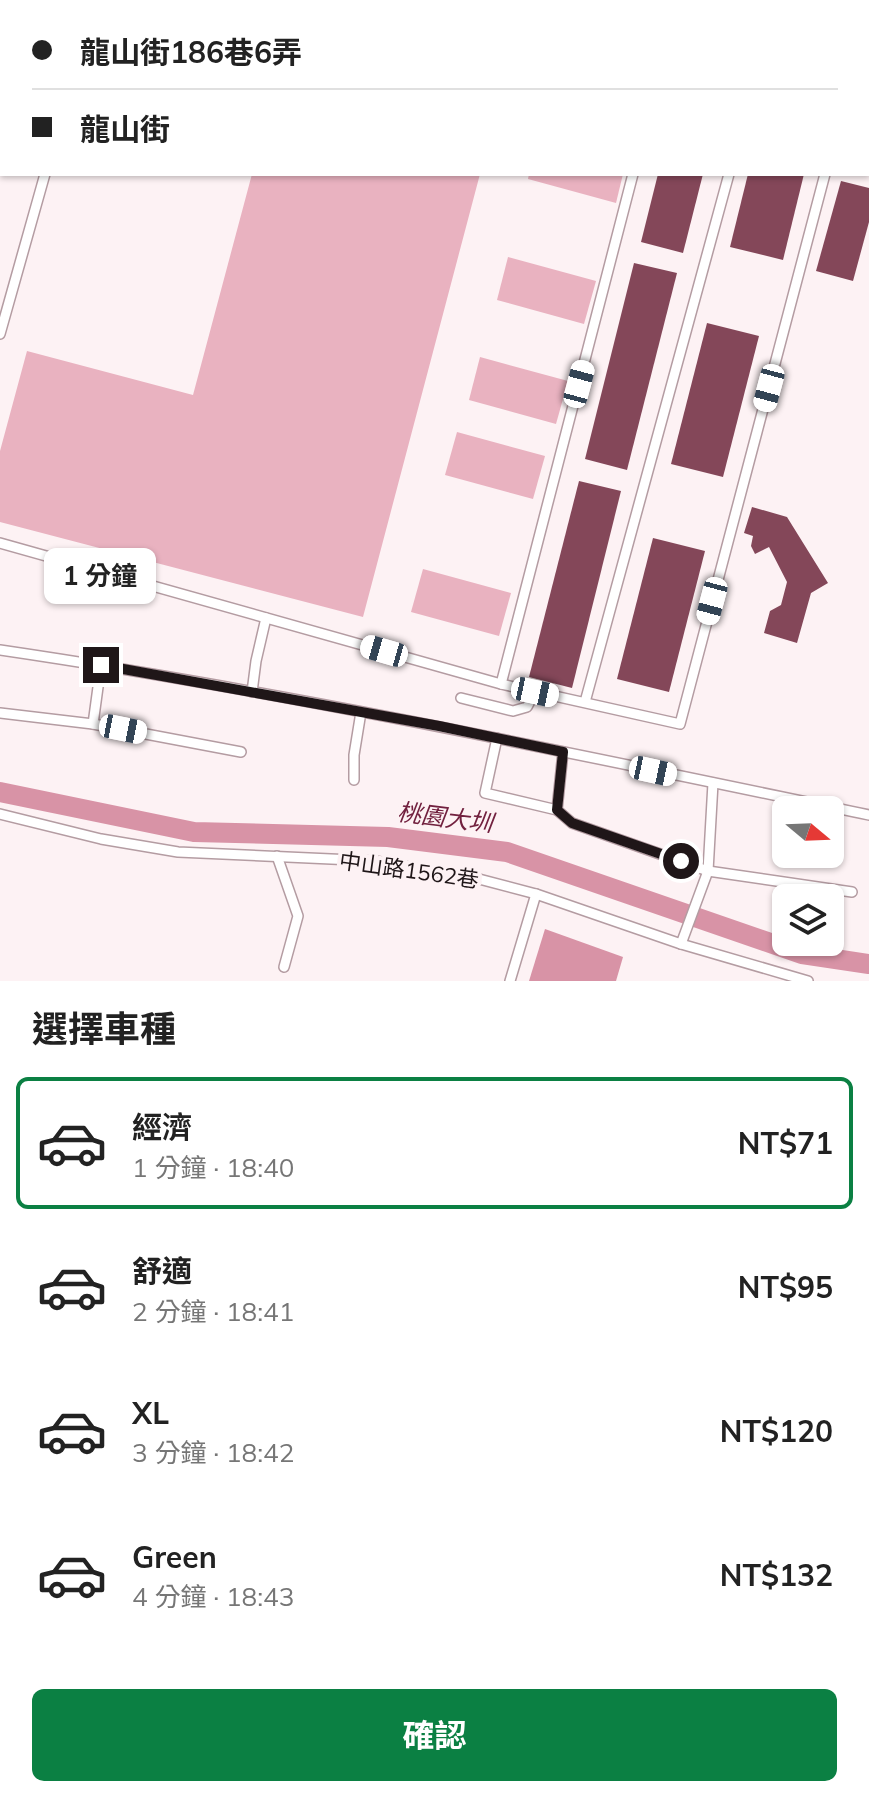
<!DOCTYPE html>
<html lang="zh-TW">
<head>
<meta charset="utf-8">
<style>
	body { margin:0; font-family:Mulish,"Noto Sans TC",sans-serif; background:#f2f2f2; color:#222; height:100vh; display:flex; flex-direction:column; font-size:30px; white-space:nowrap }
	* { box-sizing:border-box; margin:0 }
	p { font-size:26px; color:#767676 }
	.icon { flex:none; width:44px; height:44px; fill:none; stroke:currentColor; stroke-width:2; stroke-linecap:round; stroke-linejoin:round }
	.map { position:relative; height:981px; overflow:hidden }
	.side { display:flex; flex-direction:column; background:#fff; flex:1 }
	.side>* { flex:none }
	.top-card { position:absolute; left:0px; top:0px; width:870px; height:176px; box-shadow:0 2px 6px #0004; display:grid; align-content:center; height:176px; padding:0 32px; background:#fff }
	.needle { width:52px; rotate:109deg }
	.fabs { position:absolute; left:772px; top:796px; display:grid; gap:16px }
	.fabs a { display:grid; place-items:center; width:72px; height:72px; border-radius:12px; background:#fff; box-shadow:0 2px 6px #0004; font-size:40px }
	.end { position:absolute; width:36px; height:36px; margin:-18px; border:10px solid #1f1618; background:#fff; box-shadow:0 0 0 4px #fff }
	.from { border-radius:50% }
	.bubble { position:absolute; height:56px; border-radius:12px; background:#fff; box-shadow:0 2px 6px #0004; font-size:26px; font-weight:700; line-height:56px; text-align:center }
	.car { position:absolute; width:24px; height:48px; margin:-24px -12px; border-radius:10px; box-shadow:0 0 6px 2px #0007; background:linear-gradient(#fff 24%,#345 0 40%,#fff 0 76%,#345 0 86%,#fff 0) }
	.top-card b { display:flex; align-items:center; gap:28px; height:76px; font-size:30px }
	.top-card b+b { border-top:2px solid #e0e0e0 }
	.top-card i { width:20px; height:20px; background:#222 }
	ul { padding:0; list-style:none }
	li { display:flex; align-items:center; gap:24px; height:132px; margin:0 16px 12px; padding:0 16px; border:4px solid transparent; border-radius:12px }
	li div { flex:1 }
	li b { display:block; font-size:30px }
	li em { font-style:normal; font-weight:700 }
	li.current { border-color:#0b8043 }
	li>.icon { width:72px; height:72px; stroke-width:1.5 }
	h2 { padding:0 32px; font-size:36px; line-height:96px }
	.primary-button { display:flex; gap:16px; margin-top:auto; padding:16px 32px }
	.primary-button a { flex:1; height:92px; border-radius:12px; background:#0b8043; color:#fff; font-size:32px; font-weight:700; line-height:92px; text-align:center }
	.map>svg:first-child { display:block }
	.green { fill:#e9b2c0 }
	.water { fill:#d893a6 }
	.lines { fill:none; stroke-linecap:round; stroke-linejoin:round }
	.canal { stroke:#d893a6; stroke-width:20 }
	.building { fill:#844759 }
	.lane-casing { stroke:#b49ca2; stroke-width:12 }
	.lane { stroke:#fff; stroke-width:9 }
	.route { stroke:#1f1618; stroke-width:10 }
	.labels { text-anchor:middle; stroke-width:8; stroke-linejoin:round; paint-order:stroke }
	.street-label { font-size:22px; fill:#1f1618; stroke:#fdf2f4 }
	.water-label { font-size:24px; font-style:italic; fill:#72213f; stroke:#fdf2f4 }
</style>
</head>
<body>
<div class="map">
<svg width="869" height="981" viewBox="0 0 869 981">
	<rect width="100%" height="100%" fill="#fdf2f4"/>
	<g class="green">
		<polygon points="122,0 486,0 494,2 121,2"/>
		<polygon points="252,174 480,174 363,617 0,522 0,451 27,351 193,395"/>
		<polygon points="529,174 623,174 616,203 528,179"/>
		<polygon points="508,257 596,281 584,324 497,300"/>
		<polygon points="480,357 568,381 556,424 469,400"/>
		<polygon points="457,432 545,456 533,499 445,475"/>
		<polygon points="423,569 511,593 499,636 411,612"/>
	</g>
	<polygon class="water" points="545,929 623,957 616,981 529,981"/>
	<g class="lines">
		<polyline class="canal" points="0,792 194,832 388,837 507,852 802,954 869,964"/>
	</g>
	<g class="building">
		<polygon points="658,174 703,174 683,253 641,242"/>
		<polygon points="748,174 804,174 783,260 730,247"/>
		<polygon points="841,181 869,188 869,222 853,281 816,271"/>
		<polygon points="634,263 677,273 627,470 585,459"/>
		<polygon points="707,323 759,336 723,477 671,464"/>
		<polygon points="579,481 621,491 572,688 529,677"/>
		<polygon points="752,507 787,517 828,583 811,593 797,643 764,633 770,611 781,605 787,582 769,547 755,554 751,546 753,536 744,533"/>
		<polygon points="653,538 705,551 669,692 617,679"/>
	</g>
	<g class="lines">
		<defs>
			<g id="lane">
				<polyline points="622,0 630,2"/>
				<polyline points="93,2 93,0"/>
				<polyline points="633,174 501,684 680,724 825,174"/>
				<polyline points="0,334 45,174"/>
				<polyline points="0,543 501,684"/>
				<path d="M0,650C292,693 580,755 869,815"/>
				<polyline points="252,692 256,661 266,618"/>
				<polyline points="461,698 513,711 527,707 535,692"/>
				<polyline points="585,702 729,174"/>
				<polyline points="0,713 93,724 241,752"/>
				<polyline points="93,724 101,665"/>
				<polyline points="497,738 485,793 557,810"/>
				<polyline points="563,752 557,810 572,823 708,871 852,892"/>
				<polyline points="354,780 354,755 361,712"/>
				<polyline points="0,814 101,839 178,852 375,861 479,879 536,894 681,944 808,981"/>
				<polyline points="277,856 298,916 284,967"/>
				<polyline points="681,944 708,871 713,783"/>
				<polyline points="510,981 536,894"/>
			</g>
		</defs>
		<use href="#lane" class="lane-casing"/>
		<use href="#lane" class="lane"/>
	</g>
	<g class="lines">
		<polyline class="route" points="101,665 439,726 563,752 557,810 572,823 681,861"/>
	</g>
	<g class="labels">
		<g class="street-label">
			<text transform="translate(409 870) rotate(8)" y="8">中山路1562巷</text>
		</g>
		<g class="water-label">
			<text transform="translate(445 818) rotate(7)" y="8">桃園大圳</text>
		</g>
	</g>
</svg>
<div class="fabs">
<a><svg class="needle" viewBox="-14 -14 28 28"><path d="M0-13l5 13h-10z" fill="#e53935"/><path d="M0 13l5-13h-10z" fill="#767676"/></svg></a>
<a><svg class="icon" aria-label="layers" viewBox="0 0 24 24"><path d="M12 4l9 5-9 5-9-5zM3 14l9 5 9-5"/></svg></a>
</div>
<i class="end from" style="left:681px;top:861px"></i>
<i class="end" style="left:101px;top:665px"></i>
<div class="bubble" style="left:44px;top:548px;width:112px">1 分鐘</div>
<i class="car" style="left:579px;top:384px;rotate:15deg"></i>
<i class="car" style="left:769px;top:388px;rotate:195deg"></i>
<i class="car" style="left:712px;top:601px;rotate:195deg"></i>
<i class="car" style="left:384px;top:651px;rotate:286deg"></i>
<i class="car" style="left:535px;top:692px;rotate:102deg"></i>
<i class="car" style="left:123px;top:729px;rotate:101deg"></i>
<i class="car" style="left:653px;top:771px;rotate:102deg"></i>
<div class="top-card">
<b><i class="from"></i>龍山街186巷6弄</b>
<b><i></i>龍山街</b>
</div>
</div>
<section class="side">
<h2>選擇車種</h2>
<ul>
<li class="current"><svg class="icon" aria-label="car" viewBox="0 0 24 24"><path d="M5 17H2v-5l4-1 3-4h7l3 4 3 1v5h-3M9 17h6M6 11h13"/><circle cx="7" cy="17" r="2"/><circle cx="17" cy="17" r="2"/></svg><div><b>經濟</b><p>1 分鐘 · 18:40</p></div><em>NT$71</em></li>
<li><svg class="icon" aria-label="car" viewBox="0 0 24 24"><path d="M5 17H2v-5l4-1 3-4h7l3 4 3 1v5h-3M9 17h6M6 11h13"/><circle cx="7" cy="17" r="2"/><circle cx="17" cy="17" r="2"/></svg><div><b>舒適</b><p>2 分鐘 · 18:41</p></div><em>NT$95</em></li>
<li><svg class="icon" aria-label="car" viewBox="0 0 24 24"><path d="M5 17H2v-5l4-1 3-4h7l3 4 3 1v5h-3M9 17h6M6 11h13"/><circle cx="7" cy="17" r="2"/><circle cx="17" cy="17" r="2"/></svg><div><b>XL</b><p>3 分鐘 · 18:42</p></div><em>NT$120</em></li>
<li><svg class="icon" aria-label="car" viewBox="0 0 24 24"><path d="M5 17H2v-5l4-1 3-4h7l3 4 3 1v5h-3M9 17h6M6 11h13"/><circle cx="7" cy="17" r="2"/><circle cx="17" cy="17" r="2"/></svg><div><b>Green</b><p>4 分鐘 · 18:43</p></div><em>NT$132</em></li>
</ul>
<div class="primary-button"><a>確認</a></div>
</section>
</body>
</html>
